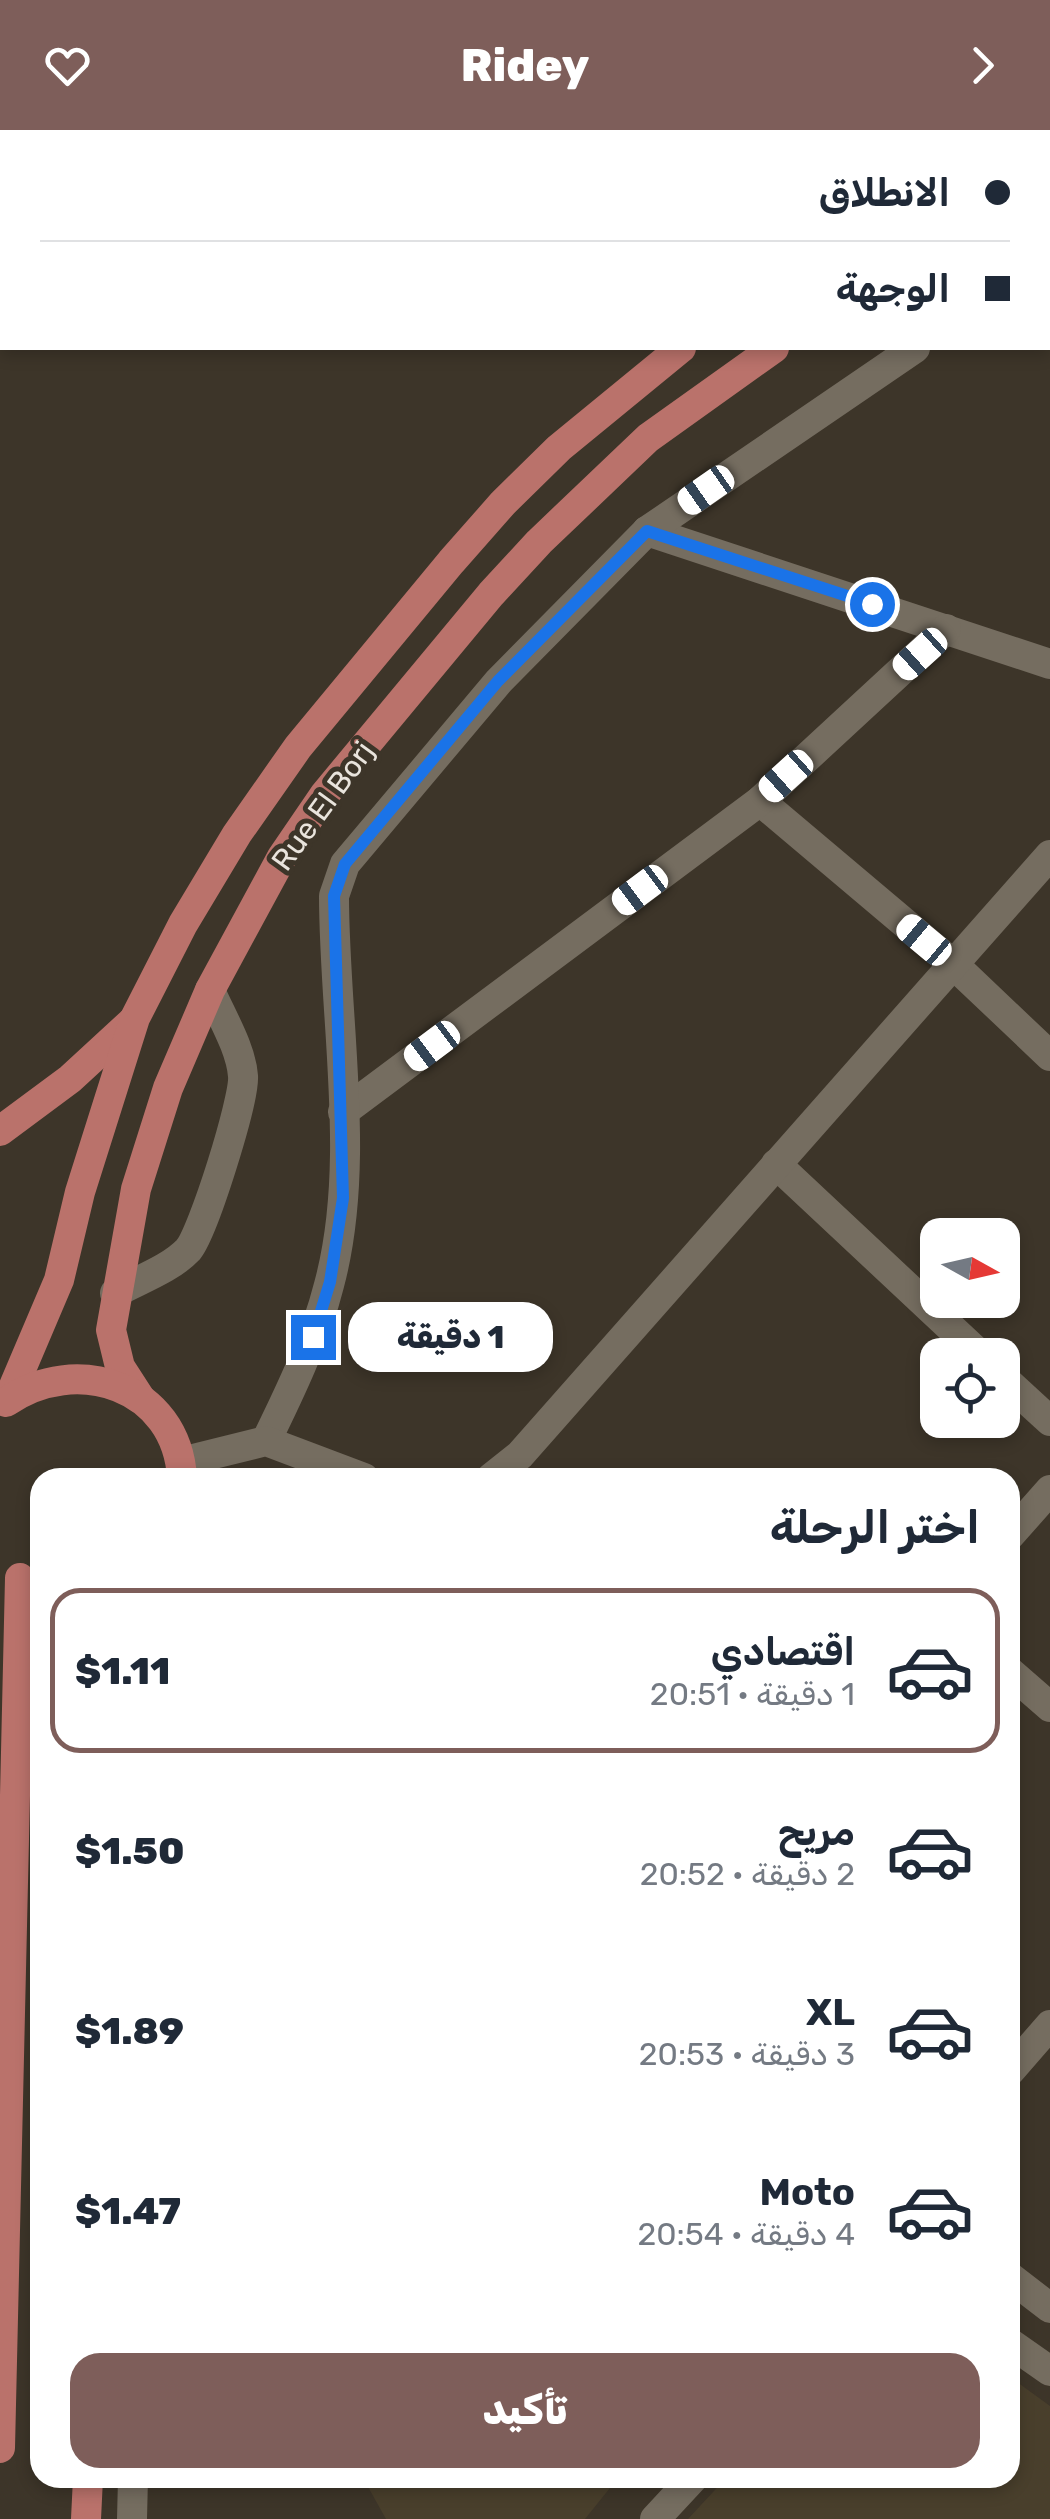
<!DOCTYPE html>
<html lang="ar">
<head>
<meta charset="utf-8">
<style>
	body { margin:0; font-family:Rubik,"Noto Sans Arabic",sans-serif; background:#f6f6f7; color:#1f2937; direction:rtl; height:100vh; display:flex; flex-direction:column; font-size:38px; white-space:nowrap }
	* { box-sizing:border-box; margin:0 }
	p { font-size:32px; color:#747a83 }
	.icon { flex:none; width:55px; height:55px; fill:none; stroke:currentColor; stroke-width:2; stroke-linecap:round; stroke-linejoin:round }
	.map { position:relative; flex:1; overflow:hidden; direction:ltr }
	.sheet { position:absolute; left:30px; top:1338px; width:990px; height:1020px; display:flex; flex-direction:column; background:#fff; border-radius:30px; box-shadow:0 5px 15px #0003; direction:rtl }
	.sheet>* { flex:none }
	.guide { position:absolute; left:0px; top:0px; width:1050px; height:220px; box-shadow:0 5px 15px #0003; direction:rtl; display:grid; align-content:center; height:220px; padding:0 40px; background:#fff }
	.needle { width:65px; rotate:98deg }
	.fabs { position:absolute; left:920px; top:1088px; display:grid; gap:20px }
	.fabs a { display:grid; place-items:center; width:100px; height:100px; border-radius:20px; background:#fff; box-shadow:0 5px 15px #0003; font-size:50px }
	.end { position:absolute; width:45px; height:45px; margin:-22px; border:12px solid #1a73e8; background:#fff; box-shadow:0 0 0 5px #fff }
	.from { border-radius:50% }
	.bubble { position:absolute; height:70px; border-radius:30px; background:#fff; box-shadow:0 5px 15px #0003; font-size:32px; font-weight:800; line-height:70px; text-align:center; direction:rtl }
	.car { position:absolute; width:30px; height:60px; margin:-30px -15px; border-radius:12px; box-shadow:0 0 8px 2px #0007; background:linear-gradient(#fff 24%,#345 0 40%,#fff 0 76%,#345 0 86%,#fff 0) }
	.guide b { display:flex; align-items:center; gap:35px; height:95px; font-size:38px }
	.guide b+b { border-top:2px solid #e0e1e3 }
	.guide i { width:25px; height:25px; background:#1f2937 }
	ul { padding:0; list-style:none }
	li { display:flex; align-items:center; gap:30px; height:165px; margin:0 20px 15px; padding:0 20px; border:5px solid transparent; border-radius:30px }
	li div { flex:1 }
	li b { display:block; font-size:38px }
	li em { font-style:normal; font-weight:800 }
	li.on { border-color:#7e5e5a }
	li>.icon { width:90px; height:90px; stroke-width:1.5 }
	h2 { padding:0 40px; font-size:45px; line-height:120px }
	.action { display:flex; gap:20px; margin-top:auto; padding:20px 40px }
	.action a { flex:1; height:115px; border-radius:30px; background:#7e5e5a; color:#fff; font-size:40px; font-weight:800; line-height:115px; text-align:center }
	header { display:flex; justify-content:space-between; align-items:center; height:130px; padding:0 40px; background:#7e5e5a; color:#fff; font-size:45px; font-weight:800 }
	.map>svg:first-child { display:block }
	.built { fill:#493f2c }
	.lines { fill:none; stroke-linecap:round; stroke-linejoin:round }
	.river { stroke:#002542; stroke-width:72 }
	.minor { stroke:#756d60; stroke-width:30 }
	.major { stroke:#ba726b; stroke-width:30 }
	.route { stroke:#1a73e8; stroke-width:12 }
	.labels { text-anchor:middle; stroke-width:10; stroke-linejoin:round; paint-order:stroke }
	.street-label { font-size:30px; fill:#e9e4dd; stroke:#3d3529 }
</style>
</head>
<body>
<header><svg class="icon" aria-label="forward" viewBox="0 0 24 24"><path d="M9 5l7 7-7 7"/></svg>Ridey<svg class="icon" aria-label="heart" viewBox="0 0 24 24"><path d="M12 20l-8-8c-3-5 5-10 8-4 3-6 11-1 8 4z"/></svg></header>
<div class="map">
<svg width="1050" height="2389" viewBox="0 0 1050 2389">
	<rect width="100%" height="100%" fill="#3d3529"/>
	<g class="built">
		<polygon points="1010,2247 1050,2276 1050,2389 688,2389 726,2348 1010,2348"/>
		<polygon points="363,2348 618,2348 585,2389 386,2389"/>
	</g>
	<g class="lines">
		<g class="river">
			<polyline points="198,2 203,0"/>
			<polyline points="0,111 2,110"/>
		</g>
		<g class="minor">
			<polyline points="1048,127 1050,125"/>
			<polyline points="647,401 1050,534"/>
			<polyline points="760,671 952,833 1050,926"/>
			<polyline points="343,982 760,671 946,499"/>
			<polyline points="776,1034 980,1225"/>
			<path d="M115,1163C138,1150 170,1139 188,1120C203,1103 245,969 243,946C241,918 221,886 210,860"/>
			<polyline points="1002,1247 1050,1291"/>
			<path d="M266,1311C291,1260 315,1210 329,1155C362,1033 334,891 334,766L345,734L499,551L647,401L915,218"/>
			<polyline points="181,1332 266,1311 364,1348"/>
			<polyline points="491,1348 520,1325 1050,725"/>
			<polyline points="1010,1405 1050,1360"/>
			<polyline points="1010,1542 1050,1577"/>
			<polyline points="1010,1941 1050,1895"/>
			<polyline points="1010,2147 1050,2178"/>
			<polyline points="1010,2213 1050,2241"/>
			<polyline points="132,2389 133,2348"/>
			<polyline points="655,2389 693,2348"/>
		</g>
		<g class="major">
			<polyline points="1020,2 1023,0"/>
			<polyline points="1048,46 1050,44"/>
			<polyline points="0,1001 70,949 133,891"/>
			<polyline points="140,1268 120,1237 111,1200 136,1059 168,958 210,860 282,727 325,664 491,464 539,412 648,308 774,218"/>
			<polyline points="8,1270 59,1150 80,1062 135,888 183,794 237,704 298,617 451,432 503,373 559,318 681,218"/>
			<path d="M6,1272C76,1223 177,1256 182,1348"/>
			<polyline points="0,2318 20,1448"/>
			<polyline points="86,2389 88,2348"/>
		</g>
	</g>
	<g class="lines">
		<polyline class="route" points="313,1207 330,1152 343,1068 334,766 345,734 498,551 647,401 872,474"/>
	</g>
	<g class="labels">
		<g class="street-label">
			<text transform="translate(323 676) rotate(-54)" y="10">Rue El Borj</text>
		</g>
	</g>
</svg>
<div class="fabs">
<a><svg class="needle" viewBox="-14 -14 28 28"><path d="M0-13l5 13h-10z" fill="#e53935"/><path d="M0 13l5-13h-10z" fill="#747a83"/></svg></a>
<a><svg class="icon" aria-label="locate" viewBox="0 0 24 24"><circle cx="12" cy="12" r="6"/><path d="M12 2v4M12 18v4M2 12h4M18 12h4"/></svg></a>
</div>
<i class="end from" style="left:872px;top:474px"></i>
<i class="end" style="left:313px;top:1207px"></i>
<div class="bubble" style="left:348px;top:1172px;width:205px">1 دقيقة</div>
<i class="car" style="left:706px;top:360px;rotate:235deg"></i>
<i class="car" style="left:920px;top:524px;rotate:228deg"></i>
<i class="car" style="left:786px;top:646px;rotate:228deg"></i>
<i class="car" style="left:640px;top:760px;rotate:233deg"></i>
<i class="car" style="left:924px;top:810px;rotate:310deg"></i>
<i class="car" style="left:432px;top:916px;rotate:233deg"></i>
<div class="guide">
<b><i class="from"></i>الانطلاق</b>
<b><i></i>الوجهة</b>
</div>
<section class="sheet">
<h2>اختر الرحلة</h2>
<ul>
<li class="on"><svg class="icon" aria-label="car" viewBox="0 0 24 24"><path d="M5 17H2v-5l4-1 3-4h7l3 4 3 1v5h-3M9 17h6M6 11h13"/><circle cx="7" cy="17" r="2"/><circle cx="17" cy="17" r="2"/></svg><div><b>اقتصادي</b><p>1 دقيقة · 20:51</p></div><em>$1.11</em></li>
<li><svg class="icon" aria-label="car" viewBox="0 0 24 24"><path d="M5 17H2v-5l4-1 3-4h7l3 4 3 1v5h-3M9 17h6M6 11h13"/><circle cx="7" cy="17" r="2"/><circle cx="17" cy="17" r="2"/></svg><div><b>مريح</b><p>2 دقيقة · 20:52</p></div><em>$1.50</em></li>
<li><svg class="icon" aria-label="car" viewBox="0 0 24 24"><path d="M5 17H2v-5l4-1 3-4h7l3 4 3 1v5h-3M9 17h6M6 11h13"/><circle cx="7" cy="17" r="2"/><circle cx="17" cy="17" r="2"/></svg><div><b>XL</b><p>3 دقيقة · 20:53</p></div><em>$1.89</em></li>
<li><svg class="icon" aria-label="car" viewBox="0 0 24 24"><path d="M5 17H2v-5l4-1 3-4h7l3 4 3 1v5h-3M9 17h6M6 11h13"/><circle cx="7" cy="17" r="2"/><circle cx="17" cy="17" r="2"/></svg><div><b>Moto</b><p>4 دقيقة · 20:54</p></div><em>$1.47</em></li>
</ul>
<div class="action"><a>تأكيد</a></div>
</section>
</div>
</body>
</html>
